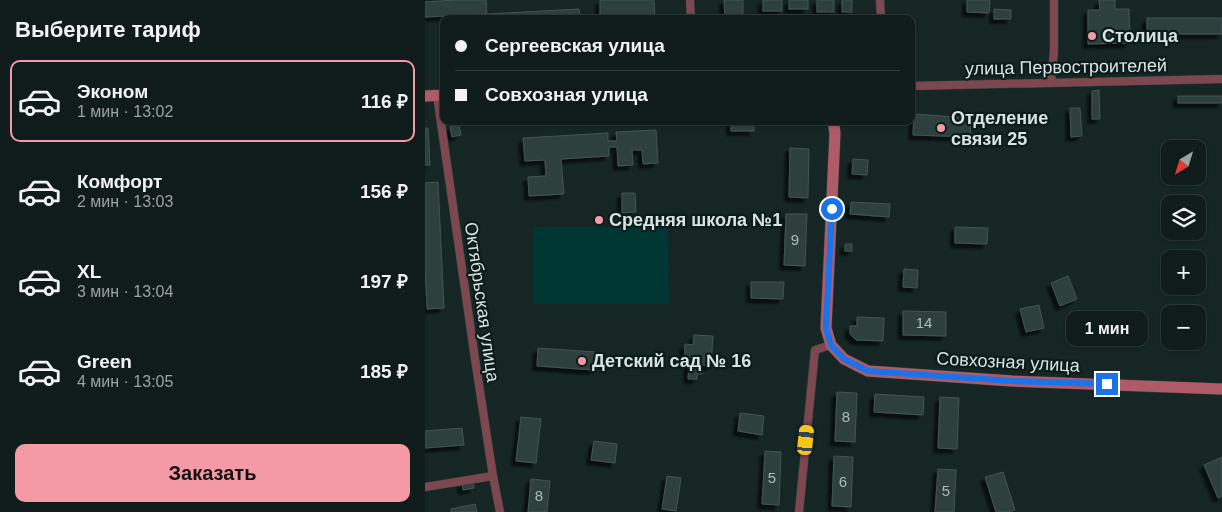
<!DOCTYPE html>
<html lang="ru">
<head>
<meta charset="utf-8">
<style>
	body { margin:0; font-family:Helvetica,sans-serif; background:#1e2928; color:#f1f3f6; height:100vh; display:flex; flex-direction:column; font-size:19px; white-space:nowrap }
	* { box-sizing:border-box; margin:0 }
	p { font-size:16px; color:#9ca1a3 }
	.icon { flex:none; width:28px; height:28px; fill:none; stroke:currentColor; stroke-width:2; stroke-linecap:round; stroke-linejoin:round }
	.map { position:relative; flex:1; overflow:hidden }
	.panel { display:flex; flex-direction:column; background:#101c1b; width:425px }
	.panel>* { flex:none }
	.banner { position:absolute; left:15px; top:15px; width:475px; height:110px; border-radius:10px; box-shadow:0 1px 4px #0004,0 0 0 1px #303a3a; display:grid; align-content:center; height:110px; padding:0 15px; background:#101c1b }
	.needle { width:32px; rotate:218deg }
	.fabs { position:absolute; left:736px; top:140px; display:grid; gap:10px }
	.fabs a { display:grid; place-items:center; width:45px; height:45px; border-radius:10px; background:#101c1b; box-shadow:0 1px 4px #0004,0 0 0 1px #303a3a; font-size:25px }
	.end { position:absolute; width:22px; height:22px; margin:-11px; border:6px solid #1a73e8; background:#fff; box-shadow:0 0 0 2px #fff }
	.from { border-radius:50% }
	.bubble { position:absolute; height:35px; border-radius:10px; background:#101c1b; box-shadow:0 1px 4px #0004,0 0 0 1px #303a3a; font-size:16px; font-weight:600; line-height:35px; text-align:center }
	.car { position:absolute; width:15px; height:30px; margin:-15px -8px; border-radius:6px; box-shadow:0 0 4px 1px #0007; background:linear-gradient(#f5c518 24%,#345 0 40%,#f5c518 0 76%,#345 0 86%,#f5c518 0) }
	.banner b { display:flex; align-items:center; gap:18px; height:48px; font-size:19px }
	.banner b+b { border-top:1px solid #303a3a }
	.banner i { width:12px; height:12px; background:#f1f3f6 }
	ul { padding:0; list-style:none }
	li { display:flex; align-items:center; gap:15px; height:82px; margin:0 10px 8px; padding:0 5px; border:2px solid transparent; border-radius:10px }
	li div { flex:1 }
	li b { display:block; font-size:19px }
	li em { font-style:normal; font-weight:600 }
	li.on { border-color:#f49aa7 }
	li>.icon { width:45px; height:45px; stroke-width:1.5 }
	h2 { padding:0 15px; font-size:22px; line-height:60px }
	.button { display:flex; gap:10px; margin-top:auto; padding:10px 15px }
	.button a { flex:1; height:58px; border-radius:10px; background:#f49aa7; color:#111; font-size:20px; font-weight:600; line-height:58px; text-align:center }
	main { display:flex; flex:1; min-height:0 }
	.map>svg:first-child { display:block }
	.pitch { fill:#003733 }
	.building { fill:#2e403e; stroke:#425453; filter:url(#shadow) }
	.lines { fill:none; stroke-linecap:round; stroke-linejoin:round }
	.street-casing { stroke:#30403f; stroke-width:9 }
	.secondary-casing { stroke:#30403f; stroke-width:12 }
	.street { stroke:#7c474f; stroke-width:8 }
	.secondary { stroke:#ae5a68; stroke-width:11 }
	.route { stroke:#1a73e8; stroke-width:6 }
	.poi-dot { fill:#f49aa7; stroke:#0b1c1b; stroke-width:2 }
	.labels { text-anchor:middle; stroke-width:4.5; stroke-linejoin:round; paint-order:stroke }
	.number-label { font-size:15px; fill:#aebab9 }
	.poi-label { font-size:18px; font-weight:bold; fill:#d8e3e2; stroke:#0b1c1b; text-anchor:start }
	.street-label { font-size:18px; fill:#d8e3e2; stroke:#0b1c1b }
</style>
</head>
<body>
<main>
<section class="panel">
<h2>Выберите тариф</h2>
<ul>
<li class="on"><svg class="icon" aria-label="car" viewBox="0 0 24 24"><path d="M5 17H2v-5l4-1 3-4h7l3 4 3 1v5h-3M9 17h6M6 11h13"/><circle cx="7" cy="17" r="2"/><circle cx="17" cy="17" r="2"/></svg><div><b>Эконом</b><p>1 мин · 13:02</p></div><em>116 ₽</em></li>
<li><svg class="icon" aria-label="car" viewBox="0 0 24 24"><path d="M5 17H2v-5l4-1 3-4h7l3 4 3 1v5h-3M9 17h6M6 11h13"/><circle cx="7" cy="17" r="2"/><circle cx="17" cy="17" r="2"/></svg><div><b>Комфорт</b><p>2 мин · 13:03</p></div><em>156 ₽</em></li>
<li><svg class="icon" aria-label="car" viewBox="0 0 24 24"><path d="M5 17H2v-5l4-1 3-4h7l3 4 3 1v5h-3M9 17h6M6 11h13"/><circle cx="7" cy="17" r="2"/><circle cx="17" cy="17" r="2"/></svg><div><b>XL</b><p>3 мин · 13:04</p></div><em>197 ₽</em></li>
<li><svg class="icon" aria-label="car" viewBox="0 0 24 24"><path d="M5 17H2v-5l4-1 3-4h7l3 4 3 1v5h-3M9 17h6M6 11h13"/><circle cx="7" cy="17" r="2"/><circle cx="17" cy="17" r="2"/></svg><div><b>Green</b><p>4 мин · 13:05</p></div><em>185 ₽</em></li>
</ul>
<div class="button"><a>Заказать</a></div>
</section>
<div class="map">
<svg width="797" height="512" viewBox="0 0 797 512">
	<defs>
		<filter id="shadow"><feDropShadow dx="-4.5" dy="4.5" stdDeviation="1" flood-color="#0009"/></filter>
	</defs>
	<rect width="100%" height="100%" fill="#152624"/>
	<polygon class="pitch" points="108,227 243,227 244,304 108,304"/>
	<g class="building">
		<polygon points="30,0 61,0 62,14 0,17 0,2"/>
		<polygon points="175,0 229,0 230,19 175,19"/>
		<polygon points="299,0 318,0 318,18 329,19 300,19"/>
		<rect x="338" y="0" width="19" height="11"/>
		<rect x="364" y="0" width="19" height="9"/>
		<rect x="392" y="0" width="17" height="12"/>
		<rect x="417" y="0" width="10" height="12"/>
		<polygon points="542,0 565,0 564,13 542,12"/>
		<polygon points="674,0 690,0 690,9 704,9 705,43 663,44 663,10 675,10"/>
		<polygon points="154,9 155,19 62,19 62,14"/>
		<polygon points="569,9 586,10 586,19 569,19"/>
		<rect x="722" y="18" width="75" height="16"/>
		<polygon points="674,90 675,119 667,119 667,91"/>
		<rect x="753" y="96" width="44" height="7"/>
		<polygon points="645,108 655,108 657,136 646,137"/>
		<polygon points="489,114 545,118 546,137 488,135"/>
		<polygon points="306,121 328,121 329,131 306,131"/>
		<polygon points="34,125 36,135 27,137 25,127"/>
		<polygon points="0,128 3,128 5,165 0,165"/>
		<polygon points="231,130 233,163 218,164 217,150 207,150 208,165 193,166 192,147 184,147 184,156 136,159 139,194 104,196 103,177 121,176 120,160 100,161 98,138 183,133 183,141 192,141 191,132"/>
		<polygon points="365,148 384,149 383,198 364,197"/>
		<polygon points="428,159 443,160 442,175 427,174"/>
		<polygon points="13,182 19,308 2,309 0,266 0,183"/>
		<polygon points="197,193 210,193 211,212 197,213"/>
		<polygon points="426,202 465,204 464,217 425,214"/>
		<polygon points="361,214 382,214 380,266 359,265"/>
		<polygon points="530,227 563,228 562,244 530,243"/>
		<rect x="420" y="244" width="7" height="7"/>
		<polygon points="479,269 493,270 492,288 478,287"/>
		<polygon points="643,276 652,299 635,306 626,283"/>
		<polygon points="326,282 359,282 358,299 326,298"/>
		<polygon points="614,305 619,328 601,332 595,309"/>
		<polygon points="478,311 521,312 521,336 478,335"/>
		<polygon points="432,317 459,318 458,341 431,340 425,334 425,326 432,326"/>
		<polygon points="269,335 288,336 286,366 277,365 277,374 272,374 272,379 263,379 264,364 259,364 260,344 268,345"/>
		<polygon points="113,348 170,352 169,370 112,366"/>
		<polygon points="412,392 432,393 430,442 410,441"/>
		<polygon points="450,394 499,397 498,415 449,412"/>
		<polygon points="515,397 534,398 532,449 513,448"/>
		<polygon points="315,413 339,416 337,435 313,431"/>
		<polygon points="96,417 116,419 111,463 91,461"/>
		<polygon points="37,428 39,445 0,448 0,431"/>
		<polygon points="169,441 192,444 190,463 166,460"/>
		<polygon points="340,451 356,452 354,505 337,504"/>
		<polygon points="409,456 428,457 426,507 407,506"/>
		<polygon points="797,457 797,496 793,498 779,465"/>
		<polygon points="513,469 531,470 529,512 510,512"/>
		<polygon points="578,472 590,510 583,512 571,512 560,477"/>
		<polygon points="242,476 256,478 251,511 237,509"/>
		<polygon points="106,479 125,481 122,512 103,512"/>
		<polygon points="48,481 49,488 38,490 37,484"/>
		<polygon points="50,504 52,512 26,512 26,509"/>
	</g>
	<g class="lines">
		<defs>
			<g id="street">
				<polyline points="265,0 266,19"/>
				<polyline points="455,0 456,19"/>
				<polyline points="626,82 629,51 629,0"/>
				<polyline points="486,86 797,79"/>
				<polyline points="12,95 50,359 68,476 75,512"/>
				<polyline points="0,487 68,476"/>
				<polyline points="374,512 390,350 406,345"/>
			</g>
			<g id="secondary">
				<polyline points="0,96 19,95"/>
				<polyline points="408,121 410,133 401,328 406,345 419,359 443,371 587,381 797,389"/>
			</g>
		</defs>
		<use href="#street" class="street-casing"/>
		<use href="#secondary" class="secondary-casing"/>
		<use href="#street" class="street"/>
		<use href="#secondary" class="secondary"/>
	</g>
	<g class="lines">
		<polyline class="route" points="407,209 401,328 406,345 419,359 443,371 587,381 682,384"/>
	</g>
	<g class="poi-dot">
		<circle cx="667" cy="36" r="5"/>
		<circle cx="516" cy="128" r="5"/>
		<circle cx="174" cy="220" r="5"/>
		<circle cx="157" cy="361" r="5"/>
	</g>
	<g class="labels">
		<g class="number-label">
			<text x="370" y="245">9</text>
			<text x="499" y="328">14</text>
			<text x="421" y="422">8</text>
			<text x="347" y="483">5</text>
			<text x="418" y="487">6</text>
			<text x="521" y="496">5</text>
			<text x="114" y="501">8</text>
		</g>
		<g class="poi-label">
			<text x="677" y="42">Столица</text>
			<text x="526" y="124">Отделение<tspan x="526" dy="21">связи 25</tspan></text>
			<text x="184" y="226">Средняя школа №1</text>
			<text x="167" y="367">Детский сад № 16</text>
		</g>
		<g class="street-label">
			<text transform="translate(641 67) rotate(-1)" y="6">улица Первостроителей</text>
			<text transform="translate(57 302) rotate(82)" y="6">Октябрьская улица</text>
			<text transform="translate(583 362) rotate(3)" y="6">Совхозная улица</text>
		</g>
	</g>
</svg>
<div class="fabs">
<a><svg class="needle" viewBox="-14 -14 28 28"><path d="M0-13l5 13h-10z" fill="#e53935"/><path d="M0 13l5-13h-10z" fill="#9ca1a3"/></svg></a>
<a><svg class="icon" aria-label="layers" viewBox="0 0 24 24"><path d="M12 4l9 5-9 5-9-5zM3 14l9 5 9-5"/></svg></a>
<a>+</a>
<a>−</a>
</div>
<i class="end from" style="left:407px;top:209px"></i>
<i class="end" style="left:682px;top:384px"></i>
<div class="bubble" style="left:641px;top:311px;width:82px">1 мин</div>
<i class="car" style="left:381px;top:440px;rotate:6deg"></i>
<div class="banner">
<b><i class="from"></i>Сергеевская улица</b>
<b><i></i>Совхозная улица</b>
</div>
</div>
</main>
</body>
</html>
